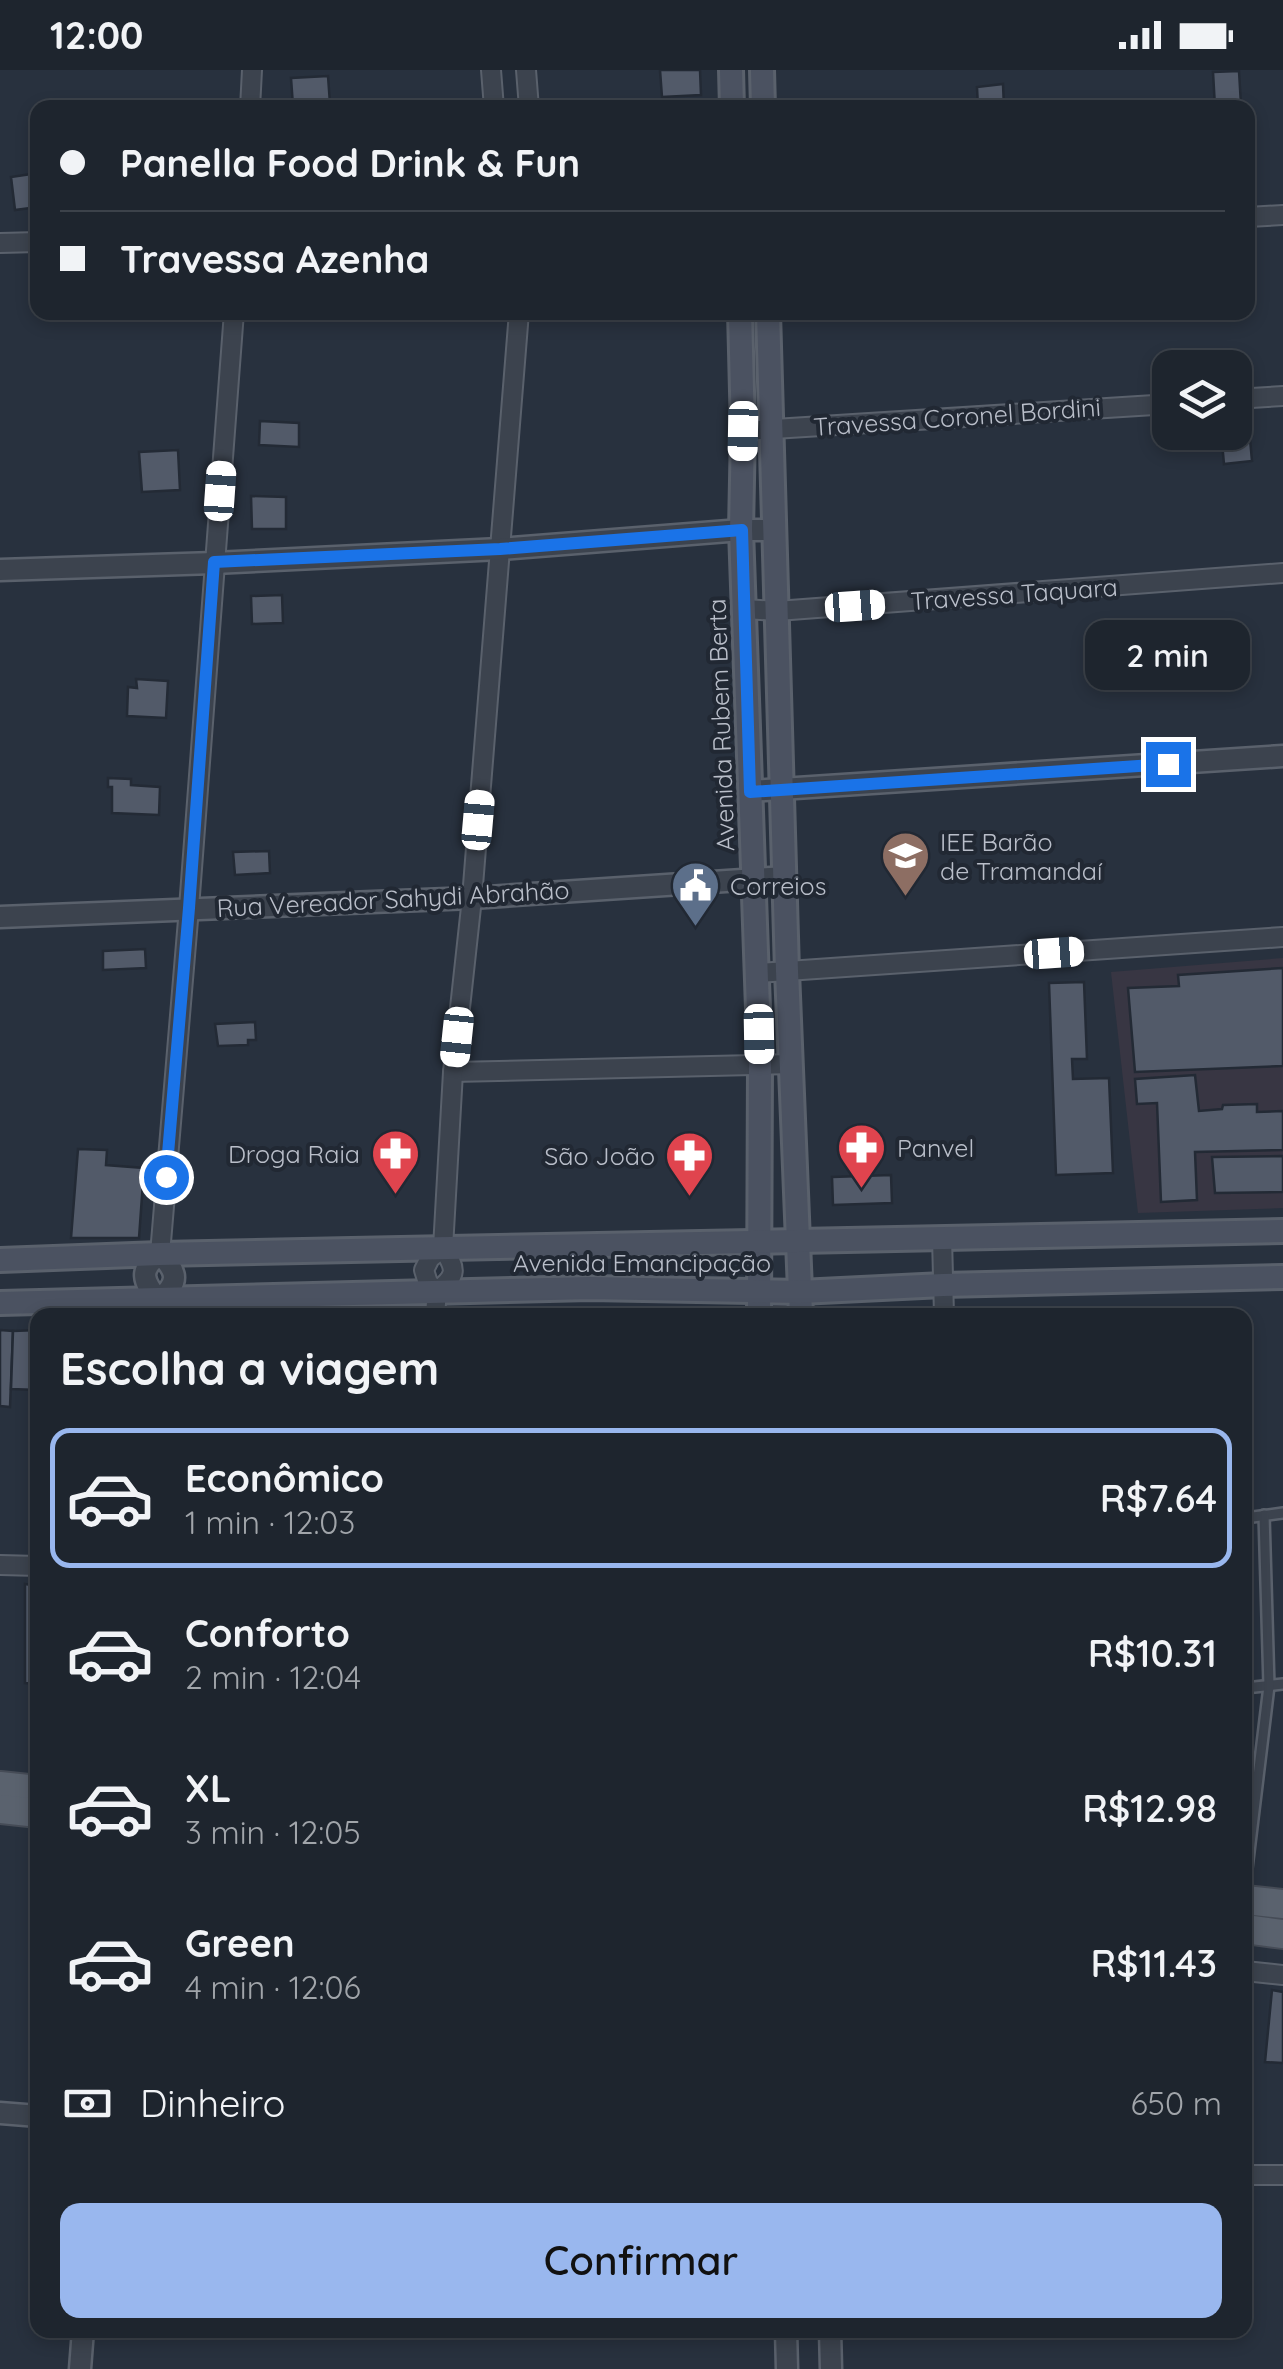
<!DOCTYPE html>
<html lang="pt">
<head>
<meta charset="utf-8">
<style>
	body { margin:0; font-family:Quicksand,sans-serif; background:#2b313a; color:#f1f3f6; height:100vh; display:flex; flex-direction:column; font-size:38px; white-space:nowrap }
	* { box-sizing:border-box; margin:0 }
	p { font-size:32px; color:#a1a5aa }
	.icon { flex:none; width:55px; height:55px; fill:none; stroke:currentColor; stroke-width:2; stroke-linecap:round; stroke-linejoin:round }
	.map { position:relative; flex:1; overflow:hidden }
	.side { position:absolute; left:30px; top:1238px; width:1222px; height:1030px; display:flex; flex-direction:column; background:#1e252e; border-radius:20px; box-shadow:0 5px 15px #0003,0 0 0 2px #3c424a }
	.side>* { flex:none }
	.hud { position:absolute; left:30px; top:30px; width:1225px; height:220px; border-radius:20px; box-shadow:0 5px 15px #0003,0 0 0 2px #3c424a; display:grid; align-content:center; height:220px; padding:0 30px; background:#1e252e }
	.tools { position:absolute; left:1152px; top:280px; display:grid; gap:20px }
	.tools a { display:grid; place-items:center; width:100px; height:100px; border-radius:20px; background:#1e252e; box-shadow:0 5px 15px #0003,0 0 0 2px #3c424a; font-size:50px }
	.end { position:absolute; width:45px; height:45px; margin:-22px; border:12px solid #1a73e8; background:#fff; box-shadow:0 0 0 5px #fff }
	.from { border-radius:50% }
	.bubble { position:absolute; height:70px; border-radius:20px; background:#1e252e; box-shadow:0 5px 15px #0003,0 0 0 2px #3c424a; font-size:32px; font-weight:600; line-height:70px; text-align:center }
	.car { position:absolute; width:30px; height:60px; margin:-30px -15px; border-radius:12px; box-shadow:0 0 8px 2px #0007; background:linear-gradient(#fff 24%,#345 0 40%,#fff 0 76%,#345 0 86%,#fff 0) }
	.hud b { display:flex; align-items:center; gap:35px; height:95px; font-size:38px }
	.hud b+b { border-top:2px solid #3c424a }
	.hud i { width:25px; height:25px; background:#f1f3f6 }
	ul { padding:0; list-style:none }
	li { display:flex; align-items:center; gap:30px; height:140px; margin:0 20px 15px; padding:0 10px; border:5px solid transparent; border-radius:20px }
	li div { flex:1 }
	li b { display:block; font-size:38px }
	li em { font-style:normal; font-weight:600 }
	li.on { border-color:#99b7ee }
	li>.icon { width:90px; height:90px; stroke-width:1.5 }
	h2 { padding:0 30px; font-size:45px; line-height:120px }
	.pay { display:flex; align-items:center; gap:25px; height:110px; padding:0 30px; font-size:38px }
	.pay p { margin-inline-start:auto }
	.action { display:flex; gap:20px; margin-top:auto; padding:20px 30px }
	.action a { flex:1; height:115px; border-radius:20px; background:#99b7ee; color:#111; font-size:40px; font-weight:600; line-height:115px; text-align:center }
	.status { display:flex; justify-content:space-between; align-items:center; height:70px; padding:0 50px; background:#1e252e; direction:ltr }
	.status svg { height:28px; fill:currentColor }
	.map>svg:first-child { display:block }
	.medical { fill:#383643 }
	.building { fill:#525a69; stroke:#232a35; stroke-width:2.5 }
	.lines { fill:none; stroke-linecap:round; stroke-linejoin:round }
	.service-casing { stroke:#5a616c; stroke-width:14 }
	.minor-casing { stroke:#5a616c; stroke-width:22 }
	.tertiary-casing { stroke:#5a616c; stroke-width:25 }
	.secondary-casing { stroke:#5a616c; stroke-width:28 }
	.primary-casing { stroke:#464c57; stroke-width:32 }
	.service { stroke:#3c434e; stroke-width:9 }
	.minor { stroke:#3c434e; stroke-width:18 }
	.tertiary { stroke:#3c434e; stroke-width:20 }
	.secondary { stroke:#4b5261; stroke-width:22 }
	.primary { stroke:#5a626e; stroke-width:28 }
	.route { stroke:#1a73e8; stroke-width:12 }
	.labels { text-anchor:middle; stroke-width:8; stroke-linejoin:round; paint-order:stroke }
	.street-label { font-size:25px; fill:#b9bec9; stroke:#212833 }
	.poi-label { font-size:25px; fill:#b9bec9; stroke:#212833; text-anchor:start }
</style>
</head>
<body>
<div class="status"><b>12:00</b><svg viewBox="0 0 49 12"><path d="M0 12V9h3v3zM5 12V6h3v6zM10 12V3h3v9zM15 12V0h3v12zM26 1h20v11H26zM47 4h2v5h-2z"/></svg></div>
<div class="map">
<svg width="1283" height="2299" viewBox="0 0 1283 2299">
	<rect width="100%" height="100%" fill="#28313e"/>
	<polygon class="medical" points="1283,888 1283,1138 1138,1143 1111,902"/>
	<g class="building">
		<polygon points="660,0 700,0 701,25 662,27"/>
		<polygon points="1239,1 1241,35 1215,37 1213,2"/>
		<polygon points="328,6 330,34 293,36 291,8"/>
		<polygon points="1003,14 1004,38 978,38 977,17"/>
		<polygon points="38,103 38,137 15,140 11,107"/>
		<polygon points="260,351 299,353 299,377 259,375"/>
		<polygon points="1249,358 1252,391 1224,394 1221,362 1235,362 1235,359"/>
		<polygon points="178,380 180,420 142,422 139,382"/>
		<polygon points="251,426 286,427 286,459 252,459"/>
		<polygon points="282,525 283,553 252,554 251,526"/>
		<polygon points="136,609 168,611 166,648 127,646 128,617 137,618"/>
		<polygon points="108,708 131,709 131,715 160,717 159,745 112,743 112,717 108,717"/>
		<polygon points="269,781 270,803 235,805 233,782"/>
		<polygon points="145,879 146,898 103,900 103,881"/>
		<polygon points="1283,898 1283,996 1135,1002 1128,918 1179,916 1178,905"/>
		<polygon points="1084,912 1087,989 1072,989 1073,1009 1109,1008 1113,1103 1056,1105 1049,913"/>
		<polygon points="255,952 256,970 248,970 248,975 218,976 215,954"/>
		<polygon points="1195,1005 1199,1041 1222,1039 1223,1035 1257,1034 1257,1042 1283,1041 1283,1080 1195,1082 1197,1130 1161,1132 1157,1033 1137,1034 1135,1009"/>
		<polygon points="78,1079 107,1080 106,1095 144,1098 139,1168 71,1168"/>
		<polygon points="1283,1086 1283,1122 1215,1123 1212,1087"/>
		<polygon points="891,1105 892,1133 833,1135 832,1107"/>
		<polygon points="0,1260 13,1261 10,1337 0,1336"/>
		<polygon points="38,1260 38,1320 11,1319 13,1261"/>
		<polygon points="25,1514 38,1516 38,1614 25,1613"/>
		<polygon points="1272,1920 1283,1922 1283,1993 1265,1992"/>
	</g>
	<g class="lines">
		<defs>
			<g id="service">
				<polyline points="1245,1448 1283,1443"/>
				<polyline points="1245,1618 1283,1614"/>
				<polyline points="1245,1815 1269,1616 1264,1445"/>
			</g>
			<g id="minor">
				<polyline points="491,0 494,38"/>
				<polyline points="526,0 529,38"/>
				<polyline points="250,38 252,0"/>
				<polyline points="1248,147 1283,145"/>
				<polyline points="0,173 38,172"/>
				<polyline points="1235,329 1283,326"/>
				<polyline points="743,361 1170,334"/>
				<polyline points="745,539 777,541 1283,503"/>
				<polyline points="757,903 1283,867"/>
				<polyline points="453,1002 792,994"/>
				<polyline points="942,1168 944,1245"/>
				<polyline points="160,1184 189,838 234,242"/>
				<polyline points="437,1221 428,1213 424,1200 430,1188 443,1178"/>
				<path d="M435,1245L437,1221C458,1205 456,1199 443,1178L453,1002L472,828L519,242"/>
				<polyline points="0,1495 38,1496"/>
				<polyline points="1245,1901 1283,1905"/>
				<polyline points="1245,2105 1283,2105"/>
			</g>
			<g id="tertiary">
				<polyline points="0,500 214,493 500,479 741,460 775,460"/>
				<polyline points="750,721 1283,686"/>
				<polyline points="0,847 472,828 785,807"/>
				<path d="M157,1245L158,1230C143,1211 138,1200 160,1184C178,1202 180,1213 158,1230"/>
				<polyline points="0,2043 38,2046"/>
				<polyline points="786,2260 787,2299"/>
				<polyline points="830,2260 831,2299"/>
				<polyline points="80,2299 83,2260"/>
			</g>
			<g id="secondary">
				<polyline points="731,0 732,38"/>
				<polyline points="762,0 763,38"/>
				<polyline points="740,242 743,361 741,460 760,995 759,1245"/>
				<polyline points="768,242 787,901 801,1245"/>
				<polyline points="0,1190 160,1184 1283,1161"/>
				<polyline points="0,1233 590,1218 800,1222 943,1215 1283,1207"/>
			</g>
			<g id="primary">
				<polyline points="0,1716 38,1720"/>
				<polyline points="0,1739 38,1743"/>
				<polyline points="1245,1830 1283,1834"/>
				<polyline points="1245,1859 1283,1864"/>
			</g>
		</defs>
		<use href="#service" class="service-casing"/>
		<use href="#minor" class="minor-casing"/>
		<use href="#tertiary" class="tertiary-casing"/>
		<use href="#secondary" class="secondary-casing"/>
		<use href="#primary" class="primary-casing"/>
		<use href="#service" class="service"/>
		<use href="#minor" class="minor"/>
		<use href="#tertiary" class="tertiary"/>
		<use href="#secondary" class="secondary"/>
		<use href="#primary" class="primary"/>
	</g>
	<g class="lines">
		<polyline class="route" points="166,1107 189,838 214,492 500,479 742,460 750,722 1168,694"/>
	</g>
	<defs>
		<symbol id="school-pin" viewBox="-11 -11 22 30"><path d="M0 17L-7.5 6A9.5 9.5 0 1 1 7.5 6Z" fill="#8d6e63" stroke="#212833"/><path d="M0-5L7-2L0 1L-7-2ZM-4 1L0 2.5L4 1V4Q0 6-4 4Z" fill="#fff"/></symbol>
		<symbol id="civic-pin" viewBox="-11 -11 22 30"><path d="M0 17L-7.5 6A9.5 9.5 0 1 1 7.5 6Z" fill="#5c6f8a" stroke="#212833"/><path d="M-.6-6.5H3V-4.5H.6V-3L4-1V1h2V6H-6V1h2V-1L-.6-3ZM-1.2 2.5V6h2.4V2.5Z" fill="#fff"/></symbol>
		<symbol id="pharmacy-pin" viewBox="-11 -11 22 30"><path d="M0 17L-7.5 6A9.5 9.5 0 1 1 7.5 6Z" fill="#e0444e" stroke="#212833"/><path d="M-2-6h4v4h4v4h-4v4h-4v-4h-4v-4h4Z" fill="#fff"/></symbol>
	</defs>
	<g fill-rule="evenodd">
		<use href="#school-pin" x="878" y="758" width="55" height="75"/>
		<use href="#civic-pin" x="668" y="788" width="55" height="75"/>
		<use href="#pharmacy-pin" x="834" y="1050" width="55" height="75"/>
		<use href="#pharmacy-pin" x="368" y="1056" width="55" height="75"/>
		<use href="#pharmacy-pin" x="662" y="1058" width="55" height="75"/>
	</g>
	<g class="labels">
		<g class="street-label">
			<text transform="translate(957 347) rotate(-4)" y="9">Travessa Coronel Bordini</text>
			<text transform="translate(1014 524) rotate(-4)" y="9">Travessa Taquara</text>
			<text transform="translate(721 655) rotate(-92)" y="9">Avenida Rubem Berta</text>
			<text transform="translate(393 829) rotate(-3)" y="9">Rua Vereador Sahydi Abrahão</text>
			<text x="642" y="1202">Avenida Emancipação</text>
		</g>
		<g class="poi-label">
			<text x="940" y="781">IEE Barão<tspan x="940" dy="29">de Tramandaí</tspan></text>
			<text x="730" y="825">Correios</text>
			<text x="897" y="1087">Panvel</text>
			<text x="360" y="1093" text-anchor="end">Droga Raia</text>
			<text x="655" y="1095" text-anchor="end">São João</text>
		</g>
	</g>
</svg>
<div class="tools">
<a><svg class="icon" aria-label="layers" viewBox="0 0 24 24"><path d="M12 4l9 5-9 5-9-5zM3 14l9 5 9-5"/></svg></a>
</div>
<i class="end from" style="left:166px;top:1107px"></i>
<i class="end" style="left:1168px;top:694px"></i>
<div class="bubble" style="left:1085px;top:550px;width:165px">2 min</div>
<i class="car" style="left:743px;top:361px;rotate:181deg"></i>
<i class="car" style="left:220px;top:421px;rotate:4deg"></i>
<i class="car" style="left:855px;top:536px;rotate:86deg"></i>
<i class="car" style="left:478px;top:750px;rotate:5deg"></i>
<i class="car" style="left:1054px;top:883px;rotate:86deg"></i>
<i class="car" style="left:759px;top:964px;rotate:179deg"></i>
<i class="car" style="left:457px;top:967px;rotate:186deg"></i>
<div class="hud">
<b><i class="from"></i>Panella Food Drink &amp; Fun</b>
<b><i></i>Travessa Azenha</b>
</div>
<section class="side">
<h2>Escolha a viagem</h2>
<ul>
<li class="on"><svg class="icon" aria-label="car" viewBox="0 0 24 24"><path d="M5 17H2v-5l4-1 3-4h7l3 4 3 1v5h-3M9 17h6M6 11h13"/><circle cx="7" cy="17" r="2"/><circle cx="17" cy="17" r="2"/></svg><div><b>Econômico</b><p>1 min · 12:03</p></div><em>R$7.64</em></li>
<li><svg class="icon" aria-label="car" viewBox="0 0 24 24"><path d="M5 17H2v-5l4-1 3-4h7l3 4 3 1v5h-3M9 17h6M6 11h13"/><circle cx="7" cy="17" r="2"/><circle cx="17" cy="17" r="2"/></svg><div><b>Conforto</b><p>2 min · 12:04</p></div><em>R$10.31</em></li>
<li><svg class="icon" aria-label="car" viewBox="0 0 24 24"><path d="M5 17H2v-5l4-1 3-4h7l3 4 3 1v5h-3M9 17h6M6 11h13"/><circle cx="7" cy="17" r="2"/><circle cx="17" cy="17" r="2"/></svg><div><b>XL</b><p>3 min · 12:05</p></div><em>R$12.98</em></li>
<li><svg class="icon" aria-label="car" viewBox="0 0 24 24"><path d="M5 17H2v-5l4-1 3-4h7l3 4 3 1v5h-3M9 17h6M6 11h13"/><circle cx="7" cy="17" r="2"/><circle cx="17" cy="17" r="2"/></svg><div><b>Green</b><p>4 min · 12:06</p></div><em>R$11.43</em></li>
</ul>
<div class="pay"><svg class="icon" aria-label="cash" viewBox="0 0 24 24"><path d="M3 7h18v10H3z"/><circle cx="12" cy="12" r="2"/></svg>Dinheiro<p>650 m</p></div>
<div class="action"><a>Confirmar</a></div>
</section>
</div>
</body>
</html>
